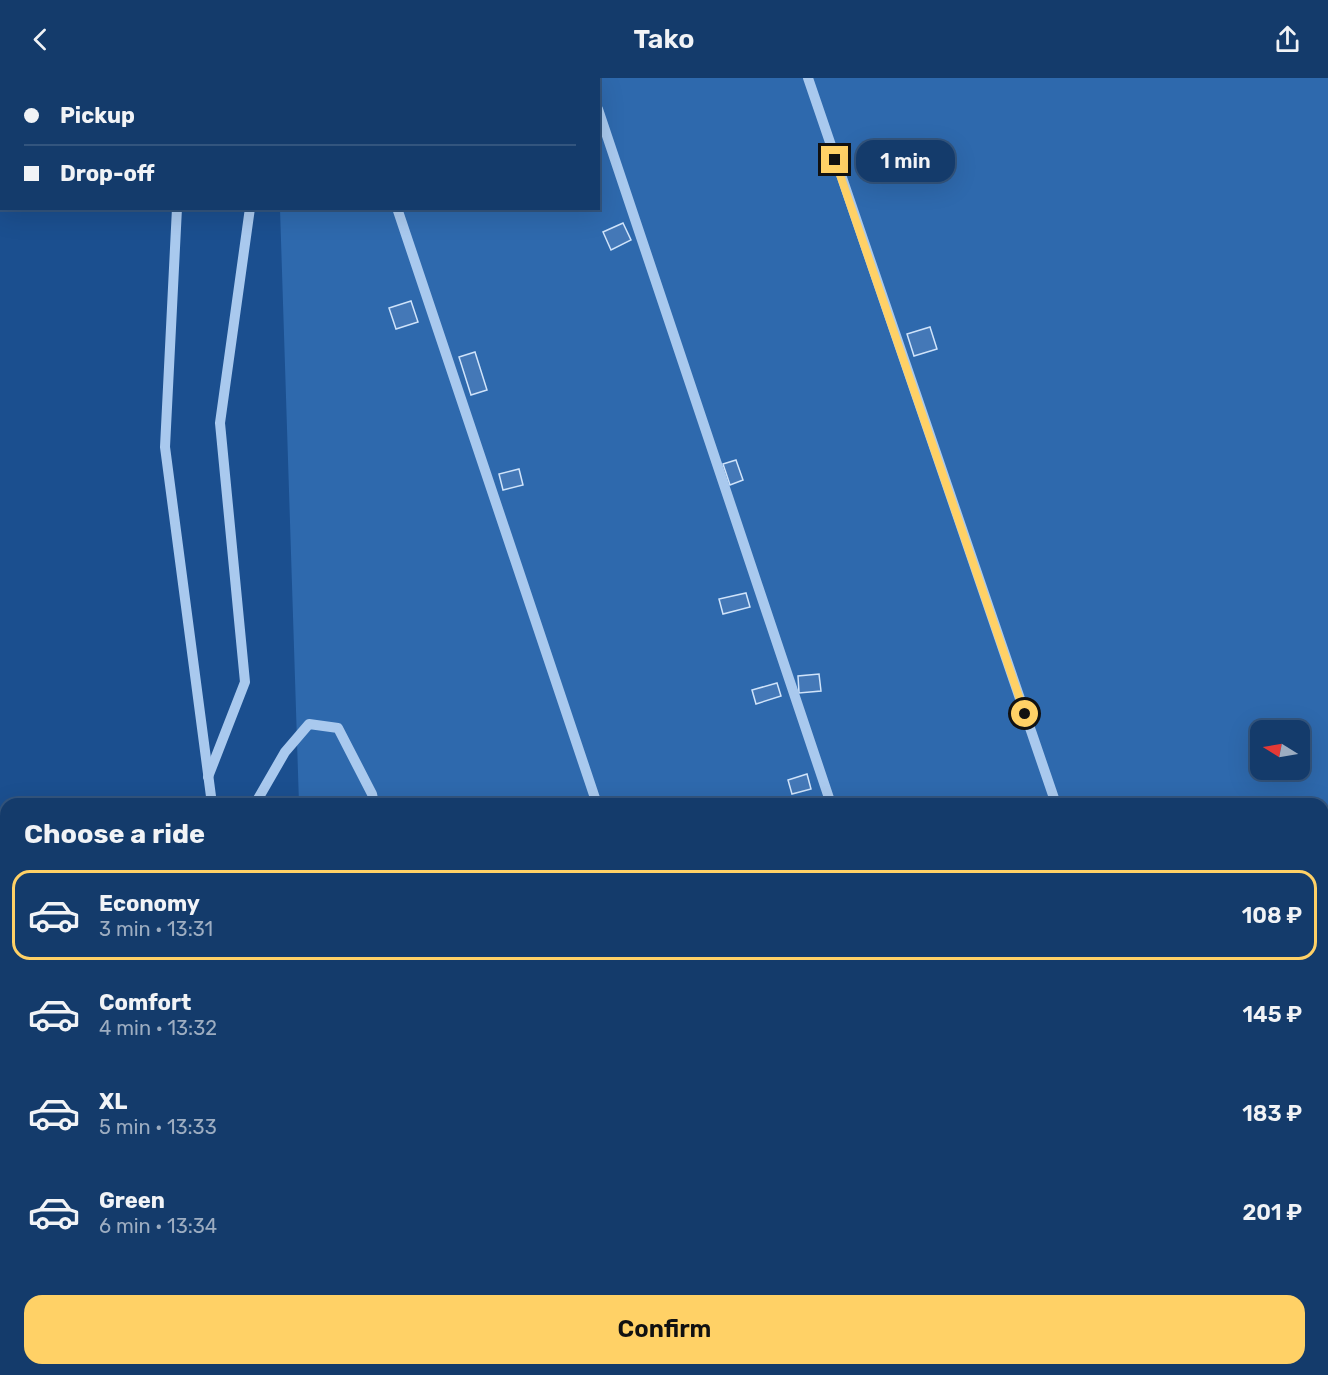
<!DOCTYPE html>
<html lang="en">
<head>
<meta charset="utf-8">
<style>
	body { margin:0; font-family:Rubik,sans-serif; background:#1d4271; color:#f1f3f6; height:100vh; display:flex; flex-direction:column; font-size:22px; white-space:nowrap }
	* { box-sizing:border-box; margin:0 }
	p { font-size:20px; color:#9dadc1 }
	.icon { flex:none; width:33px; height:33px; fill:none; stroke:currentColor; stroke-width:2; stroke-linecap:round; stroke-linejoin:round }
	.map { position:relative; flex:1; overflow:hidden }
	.drawer { position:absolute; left:0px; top:720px; width:1329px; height:578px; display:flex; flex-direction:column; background:#143b6b; border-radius:18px 18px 0 0; box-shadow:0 6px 24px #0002,0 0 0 2px #33557e }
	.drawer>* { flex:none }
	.guide { position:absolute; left:0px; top:0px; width:600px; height:132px; box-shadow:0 6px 24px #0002,0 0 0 2px #33557e; display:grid; align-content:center; height:132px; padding:0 24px; background:#143b6b }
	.needle { width:39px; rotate:281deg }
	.tools { position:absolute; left:1250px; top:642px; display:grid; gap:12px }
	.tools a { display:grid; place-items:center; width:60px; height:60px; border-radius:12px; background:#143b6b; box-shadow:0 6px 24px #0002,0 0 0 2px #33557e; font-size:30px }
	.end { position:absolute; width:27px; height:27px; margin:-14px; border:8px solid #ffd166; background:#111; box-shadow:0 0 0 3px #111 }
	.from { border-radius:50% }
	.bubble { position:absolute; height:42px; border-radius:18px; background:#143b6b; box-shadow:0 6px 24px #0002,0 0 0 2px #33557e; font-size:20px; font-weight:600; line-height:42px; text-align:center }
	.guide b { display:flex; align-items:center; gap:21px; height:57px; font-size:22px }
	.guide b+b { border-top:2px solid #33557e }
	.guide i { width:15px; height:15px; background:#f1f3f6 }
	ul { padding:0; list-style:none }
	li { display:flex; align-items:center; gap:18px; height:90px; margin:0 12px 9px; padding:0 12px; border:3px solid transparent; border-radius:18px }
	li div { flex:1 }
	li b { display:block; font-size:22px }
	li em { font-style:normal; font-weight:600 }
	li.current { border-color:#ffd166 }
	li>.icon { width:54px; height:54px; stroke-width:1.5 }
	h2 { padding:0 24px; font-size:27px; line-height:72px }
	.action { display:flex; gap:12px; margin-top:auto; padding:12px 24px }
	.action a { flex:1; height:69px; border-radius:18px; background:#ffd166; color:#111; font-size:24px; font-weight:600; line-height:69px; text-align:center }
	header { display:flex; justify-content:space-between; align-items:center; height:78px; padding:0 24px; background:#143b6b; font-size:27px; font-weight:600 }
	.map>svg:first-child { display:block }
	.green { fill:#2e69ad; fill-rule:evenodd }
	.building { fill:#4478b7; stroke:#cfe3fa; stroke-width:1.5 }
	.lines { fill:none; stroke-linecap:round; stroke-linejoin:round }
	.minor { stroke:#a9c9ee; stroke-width:10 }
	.route { stroke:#ffd166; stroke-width:8 }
</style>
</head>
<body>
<header><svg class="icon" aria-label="back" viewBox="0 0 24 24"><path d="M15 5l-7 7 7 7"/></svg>Tako<svg class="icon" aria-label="share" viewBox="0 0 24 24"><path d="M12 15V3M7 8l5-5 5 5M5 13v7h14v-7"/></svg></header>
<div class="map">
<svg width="1328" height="1297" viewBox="0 0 1328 1297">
	<rect width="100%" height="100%" fill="#1b4f8f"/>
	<path class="green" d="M277,0H1328V1297H340V1292H1323V726H299L280,131L598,130V2H277ZM1260,652H1299V692H1260Z"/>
	<g class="building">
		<polygon points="623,145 631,162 611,172 603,154"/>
		<polygon points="411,223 418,244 396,251 389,230"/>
		<polygon points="930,249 937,271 914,278 907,256"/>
		<polygon points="475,274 487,312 471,317 459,279"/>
		<polygon points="736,382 743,402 730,407 723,386"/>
		<polygon points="519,391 523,407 503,412 499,396"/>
		<polygon points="746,515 750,529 723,536 719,521"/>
		<polygon points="819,596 821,613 799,615 798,598"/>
		<polygon points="777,605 781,618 756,626 752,612"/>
		<polygon points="807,696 811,711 792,716 788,702"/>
		<polygon points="537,1292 547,1292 549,1297 526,1297"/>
		<polygon points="574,1292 591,1292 580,1297 576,1297"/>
		<polygon points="803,1292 822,1292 823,1293 813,1297 805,1297"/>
	</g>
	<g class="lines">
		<g class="minor">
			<polyline points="588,0 589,2"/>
			<polyline points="808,0 1056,726"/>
			<polyline points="184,2 184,0"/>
			<polyline points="598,31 831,726"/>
			<polyline points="177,130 165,369 212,726"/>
			<polyline points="397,130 597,726"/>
			<polyline points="208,699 245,604 220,345 250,130"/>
			<polyline points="255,726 285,674 309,646 338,650 372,716 374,726"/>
			<polyline points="267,1292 267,1297"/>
			<polyline points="563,1292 565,1297"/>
			<polyline points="787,1292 789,1297"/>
			<polyline points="1018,1292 1020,1297"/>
			<polyline points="1246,1292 1248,1297"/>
		</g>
	</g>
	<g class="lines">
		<polyline class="route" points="835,82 1025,636"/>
	</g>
</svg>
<div class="tools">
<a><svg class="needle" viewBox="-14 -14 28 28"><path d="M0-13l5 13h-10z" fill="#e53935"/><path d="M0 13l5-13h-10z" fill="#9dadc1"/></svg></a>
</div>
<i class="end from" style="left:1025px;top:636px"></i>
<i class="end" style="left:835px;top:82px"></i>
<div class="bubble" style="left:856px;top:62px;width:99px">1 min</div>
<div class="guide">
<b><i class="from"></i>Pickup</b>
<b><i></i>Drop-off</b>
</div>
<section class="drawer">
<h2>Choose a ride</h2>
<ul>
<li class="current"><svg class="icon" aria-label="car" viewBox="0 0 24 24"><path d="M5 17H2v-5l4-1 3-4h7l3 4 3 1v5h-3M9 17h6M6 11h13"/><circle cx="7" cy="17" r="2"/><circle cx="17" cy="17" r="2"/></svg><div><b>Economy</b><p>3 min · 13:31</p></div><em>108 ₽</em></li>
<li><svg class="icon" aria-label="car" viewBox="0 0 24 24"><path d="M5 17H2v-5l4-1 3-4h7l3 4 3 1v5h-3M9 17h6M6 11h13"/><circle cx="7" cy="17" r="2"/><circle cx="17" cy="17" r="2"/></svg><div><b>Comfort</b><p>4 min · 13:32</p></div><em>145 ₽</em></li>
<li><svg class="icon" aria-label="car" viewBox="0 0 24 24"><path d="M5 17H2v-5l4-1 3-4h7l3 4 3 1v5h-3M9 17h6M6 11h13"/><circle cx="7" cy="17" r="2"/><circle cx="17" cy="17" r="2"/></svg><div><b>XL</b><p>5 min · 13:33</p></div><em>183 ₽</em></li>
<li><svg class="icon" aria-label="car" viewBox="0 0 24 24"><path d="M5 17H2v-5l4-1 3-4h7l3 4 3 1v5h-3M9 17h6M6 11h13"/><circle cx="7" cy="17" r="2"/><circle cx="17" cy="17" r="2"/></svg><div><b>Green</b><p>6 min · 13:34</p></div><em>201 ₽</em></li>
</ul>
<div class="action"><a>Confirm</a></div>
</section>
</div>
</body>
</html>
